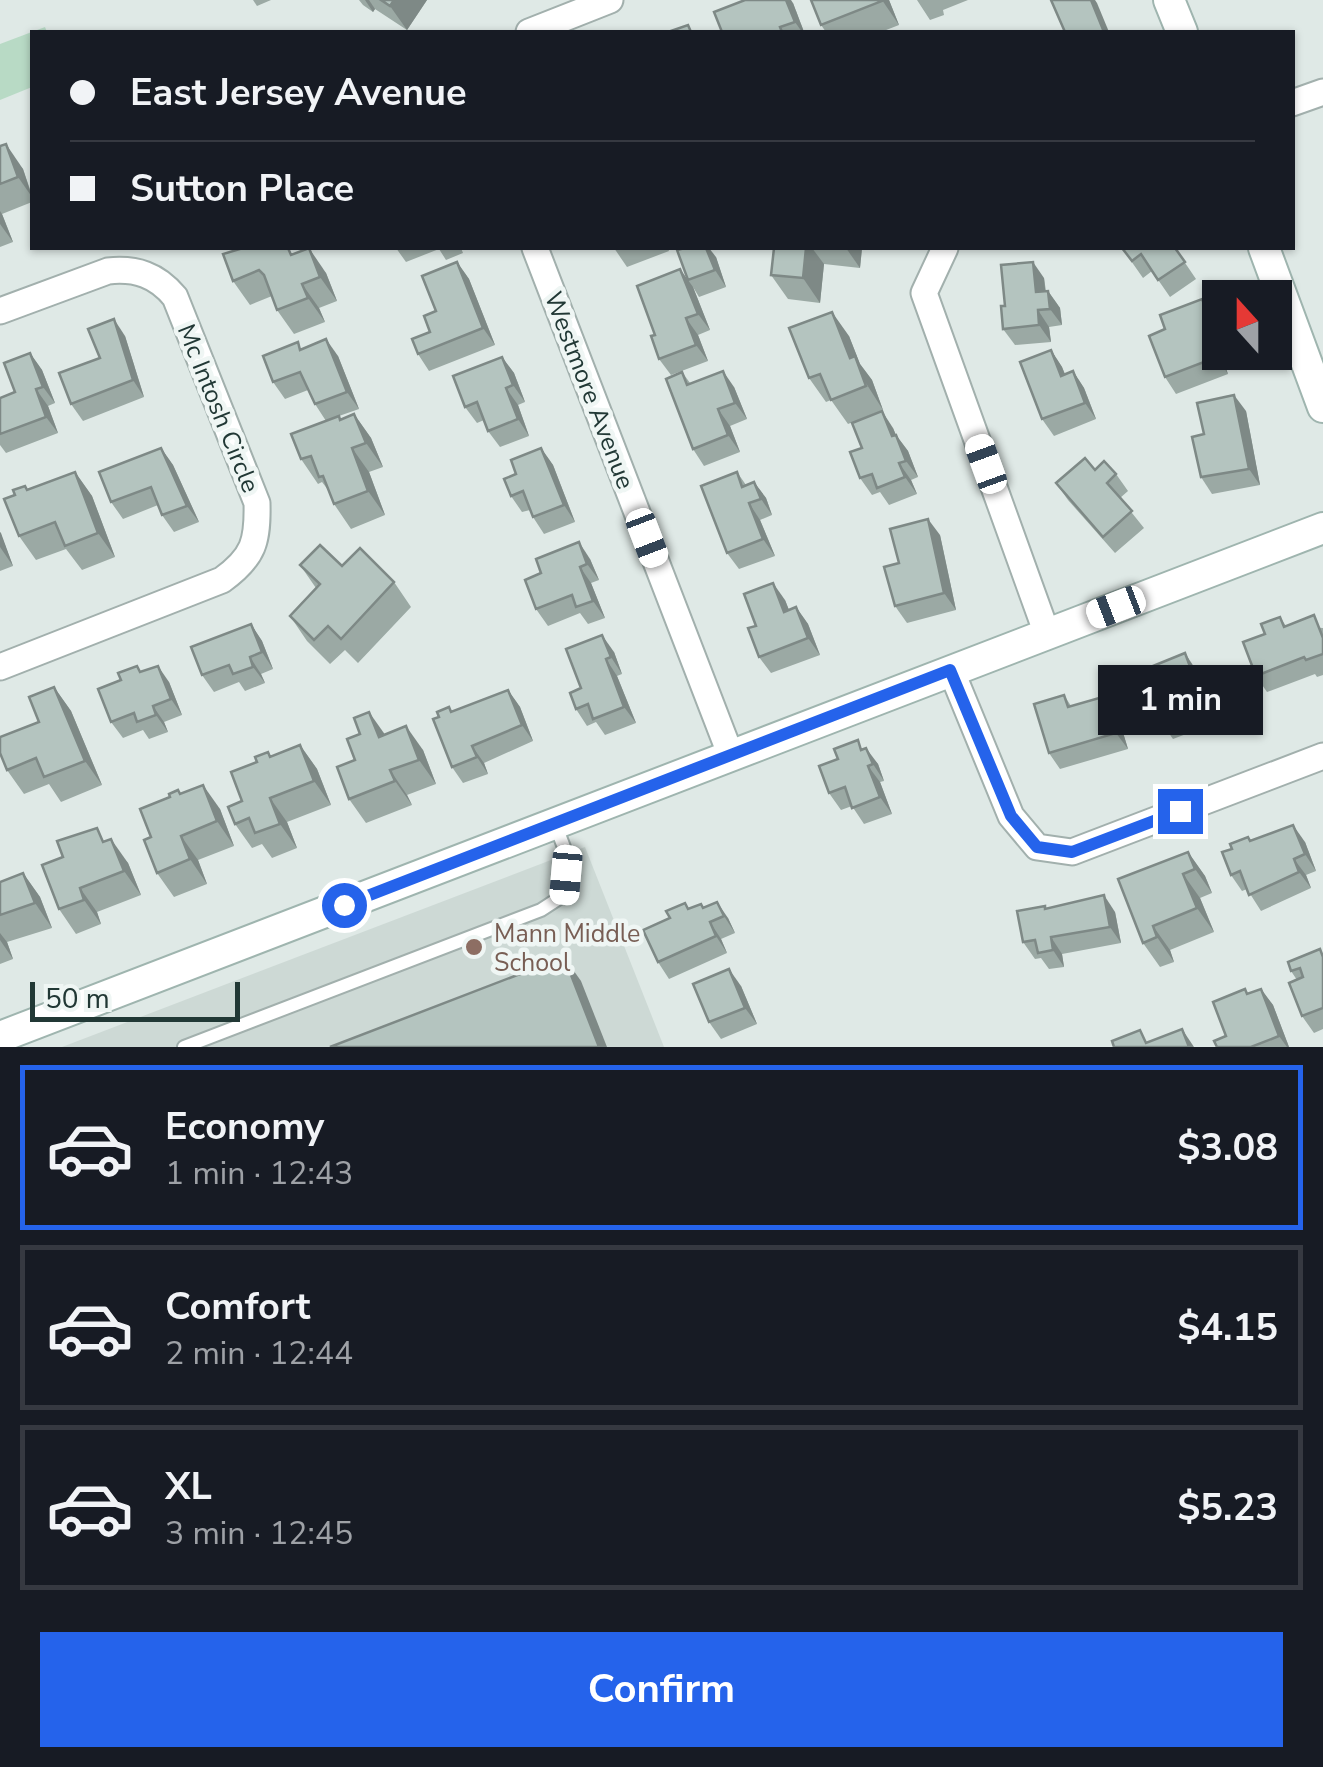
<!DOCTYPE html>
<html lang="en">
<head>
<meta charset="utf-8">
<style>
	body { margin:0; font-family:"Nunito Sans",sans-serif; background:#20242c; color:#f1f3f6; height:100vh; display:flex; flex-direction:column; font-size:38px; white-space:nowrap }
	* { box-sizing:border-box; margin:0 }
	p { font-size:32px; color:#9ea1a6 }
	.icon { flex:none; width:55px; height:55px; fill:none; stroke:currentColor; stroke-width:2; stroke-linecap:round; stroke-linejoin:round }
	.map { position:relative; height:1047px; overflow:hidden }
	.drawer { display:flex; flex-direction:column; background:#171b24; flex:1 }
	.drawer>* { flex:none }
	.banner { position:absolute; left:30px; top:30px; width:1265px; height:220px; border-radius:0px; box-shadow:0 2px 8px #0004; display:grid; align-content:center; height:220px; padding:0 40px; background:#171b24 }
	.needle { width:65px; rotate:339deg }
	.buttons { position:absolute; left:1202px; top:280px; display:grid; gap:20px }
	.buttons a { display:grid; place-items:center; width:90px; height:90px; border-radius:0px; background:#171b24; box-shadow:0 2px 8px #0004; font-size:50px }
	.scale { position:absolute; left:30px; bottom:25px; width:210px; box-sizing:border-box; padding-left:10px; border:5px solid #213835; border-top:0; font-size:28px; line-height:35px; white-space:nowrap; color:#213835; -webkit-text-stroke:8px #eff6f4; paint-order:stroke }
	.end { position:absolute; width:45px; height:45px; margin:-22px; border:12px solid #2563eb; background:#fff; box-shadow:0 0 0 5px #fff }
	.from { border-radius:50% }
	.bubble { position:absolute; height:70px; border-radius:0px; background:#171b24; box-shadow:0 2px 8px #0004; font-size:32px; font-weight:700; line-height:70px; text-align:center }
	.car { position:absolute; width:30px; height:60px; margin:-30px -15px; border-radius:12px; box-shadow:0 0 8px 2px #0007; background:linear-gradient(#fff 24%,#345 0 40%,#fff 0 76%,#345 0 86%,#fff 0) }
	.banner b { display:flex; align-items:center; gap:35px; height:95px; font-size:38px }
	.banner b+b { border-top:2px solid #363941 }
	.banner i { width:25px; height:25px; background:#f1f3f6 }
	ul { padding:18px 0 0; list-style:none }
	li { display:flex; align-items:center; gap:30px; height:165px; margin:0 20px 15px; padding:0 20px; border:5px solid #363941; border-radius:0px }
	li div { flex:1 }
	li b { display:block; font-size:38px }
	li em { font-style:normal; font-weight:700 }
	li.selected { border-color:#2563eb }
	li>.icon { width:90px; height:90px; stroke-width:1.5 }
	.primary-button { display:flex; gap:20px; margin-top:auto; padding:20px 40px }
	.primary-button a { flex:1; height:115px; border-radius:0px; background:#2563eb; color:#fff; font-size:40px; font-weight:700; line-height:115px; text-align:center }
	.map>svg:first-child { display:block }
	.built { fill:#cdd9d5 }
	.green { fill:#b8dac5 }
	.lines { fill:none; stroke-linecap:round; stroke-linejoin:round }
	.lane-casing { stroke:#a2b0ad; stroke-width:16 }
	.street-casing { stroke:#a2b0ad; stroke-width:29 }
	.secondary-casing { stroke:#9fb5af; stroke-width:34 }
	.lane { stroke:#fff; stroke-width:12 }
	.street { stroke:#fff; stroke-width:25 }
	.secondary { stroke:#fff; stroke-width:30 }
	.wall { fill:#9ba9a4 }
	.shaded-wall { fill:#7e8986 }
	.building { fill:#b4c4bf; stroke:#7e8986; stroke-width:2.5 }
	.route { stroke:#2563eb; stroke-width:12 }
	.education-dot { fill:#8d6e63; stroke:#eff6f4; stroke-width:4 }
	.labels { text-anchor:middle; stroke-width:9; stroke-linejoin:round; paint-order:stroke }
	.street-label { font-size:25px; fill:#213835; stroke:#eff6f4 }
	.education-label { font-size:25px; fill:#785e54; stroke:#eff6f4; text-anchor:start }
</style>
</head>
<body>
<div class="map">
<svg width="1323" height="1047" viewBox="0 0 1323 1047">
	<rect width="100%" height="100%" fill="#dfe9e6"/>
	<polygon class="built" points="585,847 664,1047 62,1047"/>
	<polygon class="green" points="45,27 47,32 32,32 32,87 0,100 0,44"/>
	<g class="lines">
		<defs>
			<polyline id="lane" points="184,1047 541,910 564,895 567,855 555,824"/>
			<g id="street">
				<polyline points="529,32 610,0"/>
				<polyline points="1292,103 1323,92"/>
				<polyline points="535,248 731,756"/>
				<polyline points="945,248 924,293 1047,634"/>
				<path d="M0,311L108,271C136,268 157,275 175,297L257,503C258,541 254,557 222,580L0,667"/>
				<polyline points="951,670 1011,816 1037,847 1072,852 1323,756"/>
			</g>
			<g id="secondary">
				<polyline points="1169,0 1182,32"/>
				<polyline points="1264,248 1323,407"/>
				<polyline points="0,1037 1323,528"/>
			</g>
		</defs>
		<use href="#lane" class="lane-casing"/>
		<use href="#street" class="street-casing"/>
		<use href="#secondary" class="secondary-casing"/>
		<use href="#lane" class="lane"/>
		<use href="#street" class="street"/>
		<use href="#secondary" class="secondary"/>
	</g>
	<g class="wall">
		<polygon points="253,0 271,0 257,6"/>
		<polygon points="359,0 427,0 407,30 375,9 373,12 363,5"/>
		<polygon points="811,0 889,0 899,25 881,32 826,32 821,25"/>
		<polygon points="917,0 968,0 943,10 944,15 930,20"/>
		<polygon points="793,3 804,32 722,32"/>
		<polygon points="0,146 23,169 32,195 32,202 2,214 13,242 0,247"/>
		<polygon points="396,248 461,248 463,253 446,260 439,249 406,262"/>
		<polygon points="614,248 668,248 669,251 627,267"/>
		<polygon points="774,248 862,248 860,268 824,264 820,303 788,299 771,275"/>
		<polygon points="1122,248 1182,248 1177,251 1196,279 1170,297 1152,271 1143,278"/>
		<polygon points="297,253 326,273 337,301 319,308 325,322 294,334 277,310 272,296 250,305 233,281"/>
		<polygon points="716,257 726,287 699,297 693,287 710,330 698,335 708,361 671,375 659,359 655,335 680,269 687,279"/>
		<polygon points="457,262 469,279 495,345 429,371 418,354 430,332 436,311"/>
		<polygon points="1044,278 1046,291 1048,291 1060,308 1062,325 1049,327 1051,342 1015,345 1003,329 1005,306"/>
		<polygon points="1202,299 1214,315 1220,330 1220,337 1215,339 1228,374 1176,394 1165,377 1165,329"/>
		<polygon points="125,336 144,397 83,421 71,404 100,358"/>
		<polygon points="849,336 860,364 872,380 883,410 848,424 831,400 826,402 809,378"/>
		<polygon points="302,349 338,356 359,409 339,416 341,419 354,414 371,438 383,467 369,472 385,515 351,529 334,504 329,491 322,482 318,484 301,459 326,421 315,404 308,390 285,399 273,382"/>
		<polygon points="1051,350 1062,367 1065,374 1073,371 1084,388 1096,419 1054,436 1042,419"/>
		<polygon points="30,353 42,370 55,403 48,406 58,433 6,453 0,445 0,398 15,392"/>
		<polygon points="502,357 514,373 525,402 518,405 529,436 500,447 488,431 484,420 477,423 465,407"/>
		<polygon points="682,372 690,383 734,387 747,419 730,426 740,452 704,466 693,449"/>
		<polygon points="1246,411 1260,485 1212,494 1201,477 1204,434"/>
		<polygon points="893,428 896,435 908,451 918,477 911,480 917,494 889,505 880,492 872,495 860,478 862,448"/>
		<polygon points="161,448 173,465 199,522 174,532 162,515 158,505 123,519 111,502"/>
		<polygon points="541,448 553,465 575,522 544,534 533,517 530,510 522,512 511,496 516,474"/>
		<polygon points="1095,470 1116,474 1128,491 1120,498 1144,528 1115,553 1068,500 1056,483"/>
		<polygon points="75,472 92,496 115,557 82,570 66,549 36,560 19,536 25,486 28,490"/>
		<polygon points="737,472 746,485 754,482 766,498 772,515 760,520 775,556 739,569 727,553"/>
		<polygon points="0,532 13,566 0,571"/>
		<polygon points="940,535 956,610 907,623 895,606 899,563"/>
		<polygon points="590,559 599,580 591,583 605,618 588,624 580,613 548,626 536,609 525,580"/>
		<polygon points="300,565 394,582 411,607 358,663 345,650 330,664 307,641 290,616 316,588"/>
		<polygon points="785,600 789,610 796,607 808,624 820,655 771,673 759,657 756,626"/>
		<polygon points="1280,617 1286,626 1323,628 1323,675 1317,677 1315,674 1267,692 1256,676 1265,634"/>
		<polygon points="251,624 262,641 273,669 261,674 265,683 245,691 239,682 214,692 202,675"/>
		<polygon points="614,652 622,674 617,676 636,723 605,735 596,722 587,726 576,709 581,688"/>
		<polygon points="1197,671 1218,683 1231,717 1173,739 1161,722 1167,701"/>
		<polygon points="142,672 169,682 182,715 164,722 168,732 149,739 143,730 123,738 111,722"/>
		<polygon points="54,687 71,711 102,785 61,802 49,784 24,794 7,770 39,722"/>
		<polygon points="508,690 520,707 533,741 484,763 488,774 463,783 452,767 449,707 452,712"/>
		<polygon points="1064,695 1071,706 1106,696 1117,713 1128,749 1060,769 1049,753"/>
		<polygon points="385,734 423,750 436,784 407,795 412,805 366,823 349,799 355,760"/>
		<polygon points="300,745 317,769 331,805 287,822 297,848 272,858 262,844 252,848 235,824 242,801 271,756"/>
		<polygon points="864,749 878,764 884,781 880,782 892,814 864,824 852,806 841,810 829,793"/>
		<polygon points="180,794 220,809 234,846 198,860 207,884 174,897 157,873 151,837"/>
		<polygon points="1248,837 1252,841 1305,842 1316,871 1306,875 1311,888 1261,911 1247,889 1242,891 1231,875 1232,849"/>
		<polygon points="106,841 128,863 141,895 97,912 101,924 76,934 59,909"/>
		<polygon points="1188,852 1205,876 1212,893 1200,898 1214,932 1170,950 1174,962 1160,967 1143,943"/>
		<polygon points="23,873 40,897 52,928 7,942 13,959 0,964 0,882"/>
		<polygon points="701,904 704,908 728,918 735,933 721,939 727,953 669,979 658,962 690,909"/>
		<polygon points="1046,908 1115,912 1121,943 1062,954 1064,967 1049,969 1041,958 1035,959 1023,942"/>
		<polygon points="1320,949 1323,954 1323,1029 1314,1033 1302,1016 1297,980 1291,971"/>
		<polygon points="741,986 757,1024 721,1039 709,1022"/>
		<polygon points="1261,989 1273,1005 1289,1047 1217,1047 1226,1036 1248,994"/>
	</g>
	<g class="shaded-wall">
		<polygon points="365,0 369,0 375,9 373,12"/>
		<polygon points="394,0 427,0 407,30 390,6"/>
		<polygon points="786,0 791,0 793,3 804,32 802,32 795,22"/>
		<polygon points="882,0 889,0 899,25"/>
		<polygon points="1091,0 1095,0 1097,3 1109,32 1104,32"/>
		<polygon points="6,144 23,169 32,197 18,177"/>
		<polygon points="0,211 2,214 13,242 0,224"/>
		<polygon points="309,248 326,273 337,301 320,277"/>
		<polygon points="706,248 709,248 716,257 726,287 715,270"/>
		<polygon points="806,248 812,248 824,264 820,303 803,278"/>
		<polygon points="846,248 862,248 860,268"/>
		<polygon points="457,262 469,279 495,345 483,328"/>
		<polygon points="1033,262 1044,278 1047,309 1036,292"/>
		<polygon points="680,269 693,287 710,330 698,314"/>
		<polygon points="302,284 319,308 325,322 308,298"/>
		<polygon points="1048,291 1060,308 1062,325 1050,309"/>
		<polygon points="1202,299 1214,315 1220,333 1211,320"/>
		<polygon points="1038,310 1049,327 1051,342 1039,325"/>
		<polygon points="832,312 849,336 860,364 872,380 883,410 850,358"/>
		<polygon points="686,318 698,335 708,361 696,345"/>
		<polygon points="114,319 125,336 144,397 133,380"/>
		<polygon points="1204,323 1215,339 1228,374 1217,357"/>
		<polygon points="326,339 338,356 359,409 347,392"/>
		<polygon points="1051,350 1062,367 1072,393 1061,376"/>
		<polygon points="30,353 42,370 55,403 43,387"/>
		<polygon points="502,357 514,373 525,402 513,385"/>
		<polygon points="723,371 734,387 747,419 735,403"/>
		<polygon points="1073,371 1084,388 1096,419 1085,403"/>
		<polygon points="506,388 518,405 529,436 518,419"/>
		<polygon points="36,389 48,406 58,433 46,417"/>
		<polygon points="1234,395 1246,411 1260,485 1249,469"/>
		<polygon points="718,409 730,426 740,452 728,435"/>
		<polygon points="882,411 893,428 903,453 892,436"/>
		<polygon points="354,414 371,438 383,467 366,443"/>
		<polygon points="896,435 908,451 918,477 906,461"/>
		<polygon points="161,448 173,465 199,522 187,506"/>
		<polygon points="352,448 369,472 385,515 368,491"/>
		<polygon points="541,448 553,465 575,522 564,505"/>
		<polygon points="899,463 911,480 917,494 905,477"/>
		<polygon points="75,472 92,496 115,557 98,533"/>
		<polygon points="754,482 766,498 772,515 761,499"/>
		<polygon points="749,503 760,520 775,556 763,539"/>
		<polygon points="928,519 940,535 956,610 944,593"/>
		<polygon points="0,532 1,533 13,566 0,547"/>
		<polygon points="579,542 590,559 599,580 587,564"/>
		<polygon points="580,567 591,583 605,618 593,601"/>
		<polygon points="773,583 785,600 796,628 784,612"/>
		<polygon points="796,607 808,624 820,655 808,638"/>
		<polygon points="251,624 262,641 273,669 262,652"/>
		<polygon points="602,635 614,652 622,674 611,657"/>
		<polygon points="1185,653 1196,670 1192,672"/>
		<polygon points="250,657 261,674 265,683 253,667"/>
		<polygon points="606,659 617,676 636,723 624,707"/>
		<polygon points="158,666 169,682 182,715 171,699"/>
		<polygon points="1207,667 1218,683 1231,717 1219,700"/>
		<polygon points="54,687 71,711 102,785 85,761"/>
		<polygon points="508,690 520,707 533,741 522,725"/>
		<polygon points="1106,696 1117,713 1128,749 1116,733"/>
		<polygon points="153,706 164,722 168,732 156,715"/>
		<polygon points="369,712 386,736 379,737"/>
		<polygon points="406,726 423,750 436,784 419,760"/>
		<polygon points="300,745 317,769 331,805 314,781"/>
		<polygon points="472,746 484,763 488,774 477,757"/>
		<polygon points="866,748 878,764 884,781 873,764"/>
		<polygon points="868,766 880,782 892,814 880,797"/>
		<polygon points="390,770 407,795 412,805 395,781"/>
		<polygon points="203,785 220,809 234,846 217,821"/>
		<polygon points="270,798 287,822 297,848 280,824"/>
		<polygon points="1293,825 1305,842 1316,871 1305,854"/>
		<polygon points="181,836 198,860 207,884 190,859"/>
		<polygon points="111,839 128,863 141,895 124,871"/>
		<polygon points="1188,852 1205,876 1212,893 1195,869"/>
		<polygon points="1294,859 1306,875 1311,888 1299,872"/>
		<polygon points="23,873 40,897 52,928 35,903"/>
		<polygon points="1183,874 1200,898 1214,932 1197,908"/>
		<polygon points="80,888 97,912 101,924 84,900"/>
		<polygon points="1104,895 1115,912 1121,943 1110,927"/>
		<polygon points="717,902 728,918 735,933 724,916"/>
		<polygon points="710,922 721,939 727,953 716,936"/>
		<polygon points="1153,926 1170,950 1174,962 1157,937"/>
		<polygon points="0,933 7,942 13,959 0,940"/>
		<polygon points="1051,937 1062,954 1064,967 1053,950"/>
		<polygon points="564,957 581,981 607,1047 599,1047"/>
		<polygon points="729,969 741,986 757,1024 745,1008"/>
		<polygon points="1261,989 1273,1005 1289,1047 1287,1047 1279,1036"/>
		<polygon points="1182,1029 1194,1047 1189,1047"/>
	</g>
	<g class="building">
		<polygon points="381,0 394,0 390,6"/>
		<polygon points="745,0 786,0 795,22 780,27 782,32 722,32 714,12"/>
		<polygon points="811,0 882,0 882,1 821,25"/>
		<polygon points="1051,0 1091,0 1104,32 1065,32"/>
		<polygon points="688,25 691,32 668,32"/>
		<polygon points="6,144 18,177 0,184 0,146"/>
		<polygon points="243,248 288,248 291,255 309,248 320,277 302,284 308,298 277,310 264,275 259,270 233,281 223,254"/>
		<polygon points="685,248 706,248 715,270 688,280 677,250"/>
		<polygon points="774,248 806,248 803,278 771,275"/>
		<polygon points="1122,248 1175,248 1185,262 1158,280 1141,254 1132,261"/>
		<polygon points="457,262 483,328 418,354 412,339 430,332 424,316 436,311 422,276"/>
		<polygon points="1033,262 1036,292 1048,291 1050,309 1038,310 1039,325 1003,329 1001,306 1005,306 1001,265"/>
		<polygon points="680,269 698,314 686,318 696,345 659,359 651,336 655,335 637,286"/>
		<polygon points="1202,299 1211,320 1204,323 1217,357 1165,377 1149,336 1165,329 1160,315"/>
		<polygon points="832,312 850,358 855,356 866,386 831,400 820,374 809,378 789,328"/>
		<polygon points="114,319 133,380 71,404 59,373 100,358 88,329"/>
		<polygon points="326,339 347,392 315,404 300,372 273,382 263,356 298,342 300,350"/>
		<polygon points="1051,350 1061,376 1073,371 1085,403 1042,419 1020,362"/>
		<polygon points="30,353 43,387 36,389 46,417 0,434 0,398 15,392 4,363"/>
		<polygon points="502,357 513,385 506,388 518,419 488,431 477,402 465,407 453,376"/>
		<polygon points="723,371 735,403 718,409 728,435 693,449 666,379 682,372 687,385"/>
		<polygon points="1234,395 1249,469 1201,477 1192,437 1204,434 1197,403"/>
		<polygon points="882,411 892,436 896,435 906,461 899,463 905,477 877,488 872,474 860,478 850,452 862,448 852,423"/>
		<polygon points="354,414 366,443 352,448 368,491 334,504 323,476 319,477 311,456 301,459 291,434 339,416 340,420"/>
		<polygon points="161,448 187,506 162,515 151,487 111,502 99,472"/>
		<polygon points="541,448 564,505 533,517 523,491 511,496 504,479 516,474 511,460"/>
		<polygon points="1085,458 1095,470 1104,461 1116,474 1107,483 1132,511 1103,537 1056,483"/>
		<polygon points="75,472 98,533 65,546 55,522 19,536 4,499 15,495 13,490 25,486 27,490"/>
		<polygon points="737,472 742,487 754,482 761,499 749,503 763,539 727,553 701,486"/>
		<polygon points="928,519 944,593 895,606 884,567 899,563 890,529"/>
		<polygon points="579,542 587,564 580,567 593,601 576,607 572,595 536,609 525,580 541,573 536,559"/>
		<polygon points="320,545 342,566 360,548 394,582 341,639 328,626 314,640 290,616 320,584 300,565"/>
		<polygon points="773,583 784,612 796,607 808,638 759,657 748,628 756,626 744,594"/>
		<polygon points="1314,615 1323,638 1323,654 1306,660 1304,657 1256,676 1243,642 1265,634 1261,624 1280,617 1284,627"/>
		<polygon points="251,624 262,652 250,657 253,667 233,674 229,665 202,675 191,647"/>
		<polygon points="602,635 611,657 606,659 624,707 593,719 588,704 576,709 570,693 581,688 566,649"/>
		<polygon points="1185,653 1192,672 1207,667 1219,700 1161,722 1155,706 1167,701 1153,666"/>
		<polygon points="137,666 140,672 158,666 171,699 153,706 156,715 137,722 134,713 111,722 98,689 121,680 118,673"/>
		<polygon points="54,687 85,761 44,777 36,758 7,770 0,753 0,737 39,722 29,697"/>
		<polygon points="508,690 522,725 472,746 477,757 452,767 433,719 439,717 437,712 449,707 451,712"/>
		<polygon points="1064,695 1068,707 1106,696 1116,733 1049,753 1034,704"/>
		<polygon points="369,712 379,737 406,726 419,760 390,770 395,781 349,799 337,767 355,760 347,739 360,734 354,718"/>
		<polygon points="858,740 861,750 866,748 873,764 868,766 880,797 852,808 845,787 829,793 819,766 838,759 834,749"/>
		<polygon points="300,745 314,781 270,798 280,824 255,833 249,818 235,824 228,807 242,801 231,772 257,762 255,757 268,752 270,757"/>
		<polygon points="203,785 217,821 181,836 190,859 157,873 144,840 151,837 140,809 170,797 169,794 178,790 180,794"/>
		<polygon points="1293,825 1305,854 1294,859 1299,872 1249,895 1240,871 1231,875 1222,852 1232,849 1230,844 1248,837 1250,841"/>
		<polygon points="97,828 103,842 111,839 124,871 80,888 84,900 59,909 42,865 63,857 57,841"/>
		<polygon points="1188,852 1195,869 1183,874 1197,908 1153,926 1157,937 1143,943 1118,879"/>
		<polygon points="23,873 35,903 0,915 0,882"/>
		<polygon points="1104,895 1110,927 1051,937 1053,950 1038,953 1035,940 1023,942 1017,911 1045,906 1045,909"/>
		<polygon points="717,902 724,916 710,922 716,936 658,962 643,930 670,918 666,911 685,903 688,909 701,904 703,908"/>
		<polygon points="1320,949 1323,957 1323,1008 1302,1016 1289,983 1303,977 1300,968 1291,971 1288,962"/>
		<polygon points="564,957 599,1047 330,1047"/>
		<polygon points="729,969 745,1008 709,1022 693,984"/>
		<polygon points="1245,989 1247,994 1261,989 1279,1036 1251,1047 1217,1047 1214,1041 1226,1036 1213,1002"/>
		<polygon points="1182,1029 1189,1047 1114,1047 1112,1041 1140,1030 1146,1043"/>
	</g>
	<g class="lines">
		<polyline class="route" points="344,905 950,670 1011,816 1037,847 1072,852 1180,811"/>
	</g>
	<circle class="education-dot" cx="474" cy="947" r="10"/>
	<g class="labels">
		<g class="street-label">
			<text transform="translate(590 390) rotate(69)" y="9">Westmore Avenue</text>
			<text transform="translate(219 408) rotate(68)" y="9">Mc Intosh Circle</text>
		</g>
		<g class="education-label">
			<text x="494" y="942">Mann Middle<tspan x="494" dy="29">School</tspan></text>
		</g>
	</g>
</svg>
<div class="buttons">
<a><svg class="needle" viewBox="-14 -14 28 28"><path d="M0-13l5 13h-10z" fill="#e53935"/><path d="M0 13l5-13h-10z" fill="#9ea1a6"/></svg></a>
</div>
<div class="scale">50 m</div>
<i class="end from" style="left:344px;top:905px"></i>
<i class="end" style="left:1180px;top:811px"></i>
<div class="bubble" style="left:1098px;top:665px;width:165px">1 min</div>
<i class="car" style="left:986px;top:464px;rotate:340deg"></i>
<i class="car" style="left:647px;top:538px;rotate:159deg"></i>
<i class="car" style="left:1116px;top:607px;rotate:249deg"></i>
<i class="car" style="left:566px;top:875px;rotate:185deg"></i>
<div class="banner">
<b><i class="from"></i>East Jersey Avenue</b>
<b><i></i>Sutton Place</b>
</div>
</div>
<section class="drawer">
<ul>
<li class="selected"><svg class="icon" aria-label="car" viewBox="0 0 24 24"><path d="M5 17H2v-5l4-1 3-4h7l3 4 3 1v5h-3M9 17h6M6 11h13"/><circle cx="7" cy="17" r="2"/><circle cx="17" cy="17" r="2"/></svg><div><b>Economy</b><p>1 min · 12:43</p></div><em>$3.08</em></li>
<li><svg class="icon" aria-label="car" viewBox="0 0 24 24"><path d="M5 17H2v-5l4-1 3-4h7l3 4 3 1v5h-3M9 17h6M6 11h13"/><circle cx="7" cy="17" r="2"/><circle cx="17" cy="17" r="2"/></svg><div><b>Comfort</b><p>2 min · 12:44</p></div><em>$4.15</em></li>
<li><svg class="icon" aria-label="car" viewBox="0 0 24 24"><path d="M5 17H2v-5l4-1 3-4h7l3 4 3 1v5h-3M9 17h6M6 11h13"/><circle cx="7" cy="17" r="2"/><circle cx="17" cy="17" r="2"/></svg><div><b>XL</b><p>3 min · 12:45</p></div><em>$5.23</em></li>
</ul>
<div class="primary-button"><a>Confirm</a></div>
</section>
</body>
</html>
